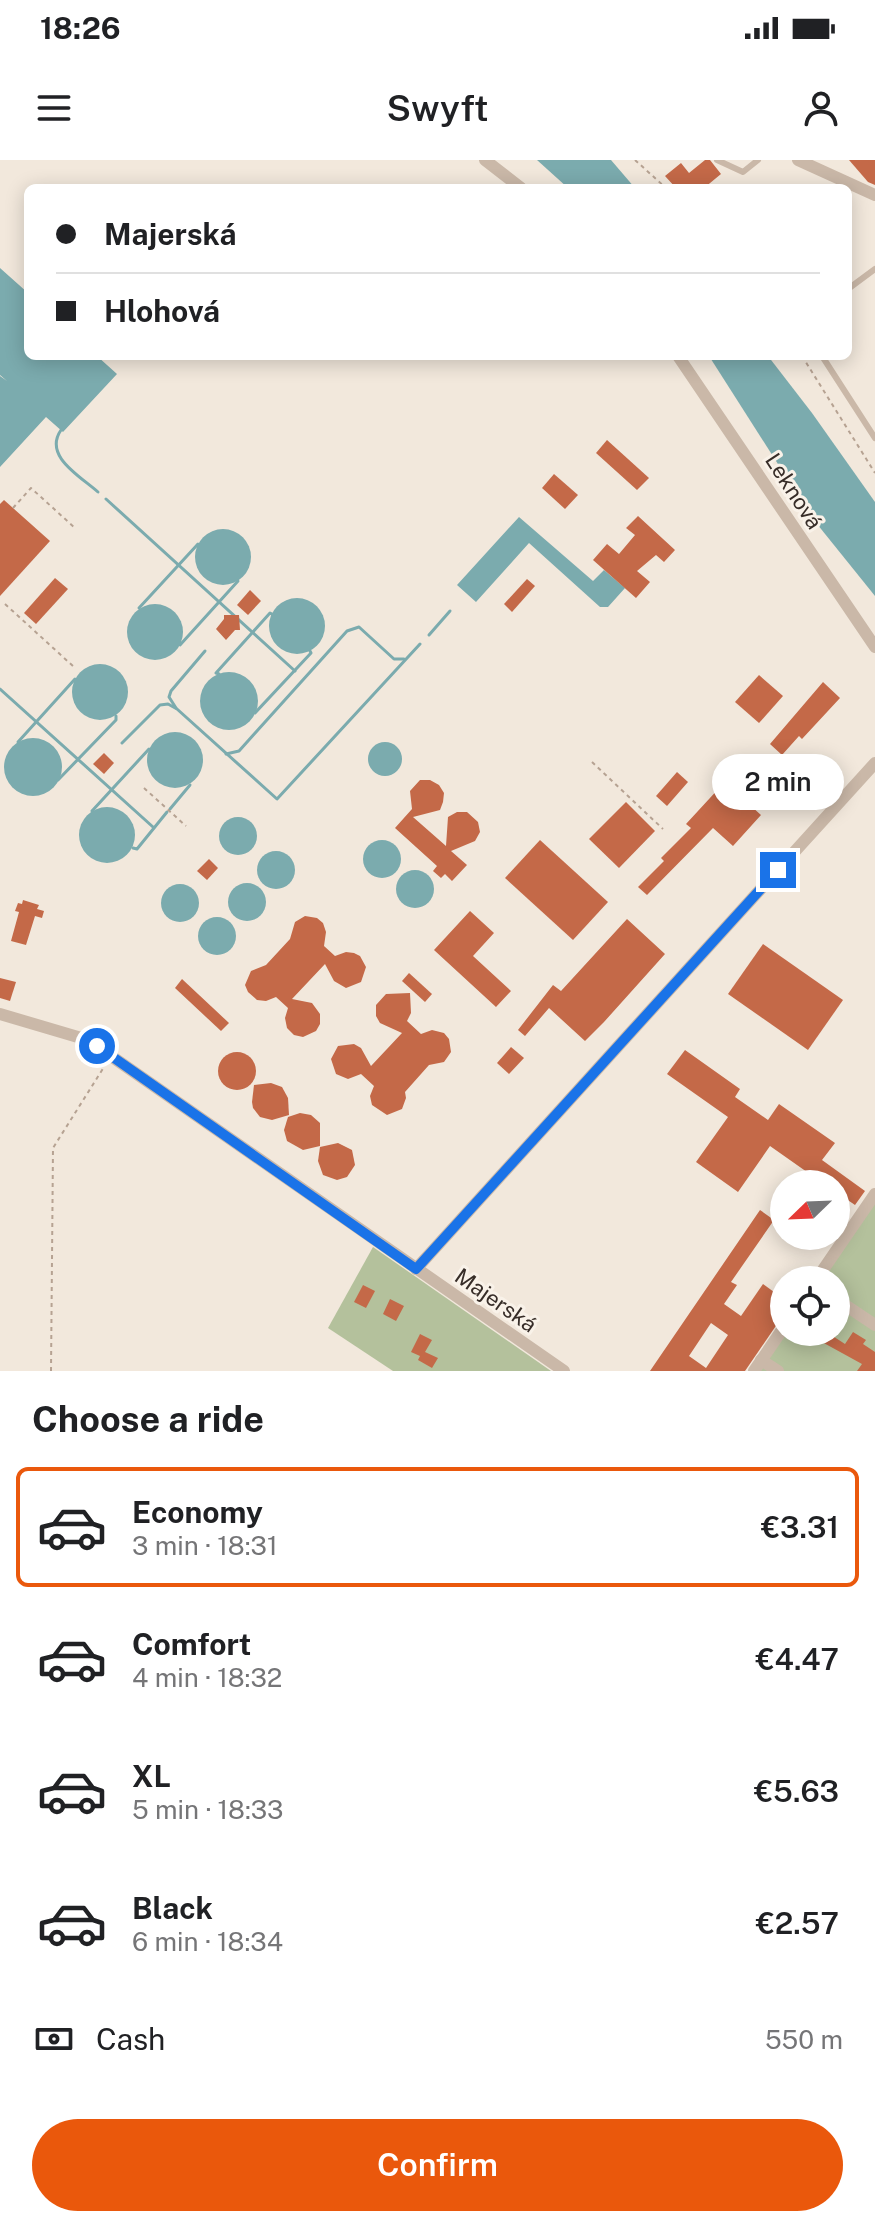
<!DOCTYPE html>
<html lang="en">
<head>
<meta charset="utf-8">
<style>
	body { margin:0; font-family:"Public Sans",sans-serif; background:#f6f6f6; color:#202124; height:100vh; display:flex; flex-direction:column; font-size:30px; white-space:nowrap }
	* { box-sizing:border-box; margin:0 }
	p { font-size:26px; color:#757577 }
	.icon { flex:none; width:44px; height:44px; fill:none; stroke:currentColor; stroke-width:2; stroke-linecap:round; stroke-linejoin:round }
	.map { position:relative; height:1211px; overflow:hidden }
	.panel { display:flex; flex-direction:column; background:#fff; flex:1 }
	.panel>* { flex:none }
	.banner { position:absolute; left:24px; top:24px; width:828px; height:176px; border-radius:12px; box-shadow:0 4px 20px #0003; display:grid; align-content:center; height:176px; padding:0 32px; background:#fff }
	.needle { width:52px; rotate:247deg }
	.controls { position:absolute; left:770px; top:1010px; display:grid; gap:16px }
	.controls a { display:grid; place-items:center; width:80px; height:80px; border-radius:50%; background:#fff; box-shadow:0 4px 20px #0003; font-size:40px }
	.end { position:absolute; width:36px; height:36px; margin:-18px; border:10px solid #1a73e8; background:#fff; box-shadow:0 0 0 4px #fff }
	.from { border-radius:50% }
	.bubble { position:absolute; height:56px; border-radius:28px; background:#fff; box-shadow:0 4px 20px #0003; font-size:26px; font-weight:600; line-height:56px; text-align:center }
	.banner b { display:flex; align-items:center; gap:28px; height:76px; font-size:30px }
	.banner b+b { border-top:2px solid #e0e0e0 }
	.banner i { width:20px; height:20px; background:#202124 }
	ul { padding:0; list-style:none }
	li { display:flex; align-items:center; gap:24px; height:120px; margin:0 16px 12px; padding:0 16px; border:4px solid transparent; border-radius:12px }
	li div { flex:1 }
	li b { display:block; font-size:30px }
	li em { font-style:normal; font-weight:600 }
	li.active { border-color:#ea580c }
	li>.icon { width:72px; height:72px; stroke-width:1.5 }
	h2 { padding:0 32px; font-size:36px; line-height:96px }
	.pay { display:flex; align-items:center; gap:20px; height:88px; padding:0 32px; font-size:30px }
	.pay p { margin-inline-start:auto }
	.button { display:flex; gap:16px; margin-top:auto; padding:16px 32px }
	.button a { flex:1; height:92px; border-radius:48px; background:#ea580c; color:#fff; font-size:32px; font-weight:600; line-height:92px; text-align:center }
	.status { display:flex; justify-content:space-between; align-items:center; height:56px; padding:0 40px; background:#fff; direction:ltr }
	.status svg { height:22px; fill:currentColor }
	header { display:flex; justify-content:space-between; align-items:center; height:104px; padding:0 32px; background:#fff; font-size:36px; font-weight:600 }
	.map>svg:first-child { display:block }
	.green { fill:#b4c19c }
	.water { fill:#7babae }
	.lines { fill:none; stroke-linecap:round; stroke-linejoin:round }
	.stream { stroke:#7babae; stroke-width:3 }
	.building { fill:#c46948; fill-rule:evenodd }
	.path { stroke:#b6a292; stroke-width:2; stroke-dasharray:4 4; stroke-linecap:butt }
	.lane { stroke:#cab8a8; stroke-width:6 }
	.street { stroke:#cab8a8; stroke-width:12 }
	.route { stroke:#1a73e8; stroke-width:10 }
	.labels { text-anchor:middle; stroke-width:6; stroke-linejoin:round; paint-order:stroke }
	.street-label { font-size:22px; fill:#372d28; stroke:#f9f2e9 }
</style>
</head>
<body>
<div class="status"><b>18:26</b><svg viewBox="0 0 49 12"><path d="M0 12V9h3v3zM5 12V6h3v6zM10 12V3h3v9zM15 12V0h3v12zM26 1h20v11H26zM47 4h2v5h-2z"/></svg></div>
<header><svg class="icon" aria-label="menu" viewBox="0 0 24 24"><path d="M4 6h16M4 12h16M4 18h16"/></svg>Swyft<svg class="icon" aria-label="person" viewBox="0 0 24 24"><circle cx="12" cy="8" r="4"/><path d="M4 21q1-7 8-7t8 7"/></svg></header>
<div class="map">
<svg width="875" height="1211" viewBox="0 0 875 1211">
	<rect width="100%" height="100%" fill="#f2e8dc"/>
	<g class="green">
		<polygon points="875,1042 875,1211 760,1211 786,1172 836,1172 836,1120 822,1120"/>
		<polygon points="373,1087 551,1211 393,1211 328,1168"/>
	</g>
	<g class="water">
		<polygon points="537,0 611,0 635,28 568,28"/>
		<polygon points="0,108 28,133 28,196 97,196 117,214 63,272 46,257 0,307 0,216 7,221 0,215"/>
		<polygon points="709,196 768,196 812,253 875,342 875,436 813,359"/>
		<polygon points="519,357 593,421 604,410 625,428 608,447 600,447 529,383 476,442 457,425"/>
		<circle cx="223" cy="397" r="28"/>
		<circle cx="297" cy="466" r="28"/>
		<circle cx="155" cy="472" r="28"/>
		<circle cx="100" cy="532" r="28"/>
		<circle cx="229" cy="541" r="29"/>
		<circle cx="175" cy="600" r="28"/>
		<circle cx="33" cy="607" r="29"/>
		<circle cx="385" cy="599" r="17"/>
		<circle cx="107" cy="675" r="28"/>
		<circle cx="238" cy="676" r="19"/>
		<circle cx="382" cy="699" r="19"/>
		<circle cx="276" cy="710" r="19"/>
		<circle cx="415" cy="729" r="19"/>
		<circle cx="247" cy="742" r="19"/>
		<circle cx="180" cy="743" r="19"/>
		<circle cx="217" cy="776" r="19"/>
	</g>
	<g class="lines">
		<g class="stream">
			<path d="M61,270C43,296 80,316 98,332"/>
			<polyline points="106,339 295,511"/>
			<polyline points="139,448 198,384"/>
			<polyline points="429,475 450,451"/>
			<polyline points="180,485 238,421"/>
			<polyline points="219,514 216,513 270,453 272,454"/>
			<polyline points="0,529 153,667"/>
			<polyline points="176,548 169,537 171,531 205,491"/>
			<polyline points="255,553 311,493 310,491"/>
			<polyline points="18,582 75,519"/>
			<polyline points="122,583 160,545 168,544 177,549 277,639 420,484"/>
			<polyline points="226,594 239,591 347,471 359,467 394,499 404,499"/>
			<polyline points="58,620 116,560 116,556"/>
			<polyline points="170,649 190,625"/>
			<polyline points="92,651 149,589"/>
			<polyline points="133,688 137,689 167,652"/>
		</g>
	</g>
	<g class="building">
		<polygon points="705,0 710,0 721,14 704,28 676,28 665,16 681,3 689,13"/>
		<polygon points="849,0 875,0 875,25 868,22"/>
		<polygon points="607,280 649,318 637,330 596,293"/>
		<polygon points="554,314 578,335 565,349 542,328"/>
		<polygon points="4,340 50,381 0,436 0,344"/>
		<polygon points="638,356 675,390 664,402 656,395 637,411 650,422 636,438 593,400 607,384 619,394 635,375 626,368"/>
		<polygon points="55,418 68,429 36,464 24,453"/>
		<polygon points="527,419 535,426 512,452 504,444"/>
		<polygon points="250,430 261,441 248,455 237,445"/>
		<polygon points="224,455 239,455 240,470 235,470 226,480 216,469 224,459"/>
		<polygon points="759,515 783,536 759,563 735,542"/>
		<polygon points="823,522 840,538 802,579 799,576 782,595 770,584"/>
		<polygon points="104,593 114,603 104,614 93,604"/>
		<polygon points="677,612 688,622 667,646 656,636"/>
		<polygon points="420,620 430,620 439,625 444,633 443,642 440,650 413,657 446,686 448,657 457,652 467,652 478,662 480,672 475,681 451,691 467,705 452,721 445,714 441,718 433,711 437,706 395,668 412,649 410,631"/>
		<polygon points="721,626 737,640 741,637 761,655 733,686 713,668 647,735 638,727 664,701 661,698 691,668 686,664"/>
		<polygon points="626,642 655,671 619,708 589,679"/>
		<polygon points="540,680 608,742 573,780 505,718"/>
		<polygon points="209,699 218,708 207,720 197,711"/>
		<polygon points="23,740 39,745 37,749 44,751 42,758 35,756 26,785 11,781 19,752 15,751 18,743 22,744"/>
		<polygon points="470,751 494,773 473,796 511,831 496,847 434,790"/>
		<polygon points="305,756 317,758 323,763 326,772 324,786 335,796 346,792 354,793 360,796 366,807 361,822 346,828 334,821 325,804 292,839 312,843 320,854 320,864 316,871 303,877 294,875 287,868 285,858 288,848 276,837 266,841 257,840 248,832 245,825 251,811 266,805 290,779 295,762"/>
		<polygon points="627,759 665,794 604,862 585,881 549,848 525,876 518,870 553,825 561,831"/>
		<polygon points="763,784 843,840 808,890 728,834"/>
		<polygon points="409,813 432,834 425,842 402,821"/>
		<polygon points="0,818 16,822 10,841 0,838"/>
		<polygon points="182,819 229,863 221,871 175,828"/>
		<polygon points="410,833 411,853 407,861 421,874 432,870 444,873 449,879 451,892 444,902 429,905 405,932 406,938 402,949 387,955 372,945 370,936 374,926 361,914 348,919 336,914 331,899 338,886 354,884 361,888 371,906 402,873 380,863 376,856 376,845 386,834"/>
		<polygon points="511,887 524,898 509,914 497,903"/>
		<polygon points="685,890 740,929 735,937 768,960 779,944 835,983 822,1000 865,1031 855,1045 836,1032 836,1024 824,1024 770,986 738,1032 696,1002 728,957 667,914"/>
		<circle cx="237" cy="911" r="19"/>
		<polygon points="271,923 282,927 288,938 289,955 272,960 260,957 253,948 252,942 254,925"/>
		<polygon points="300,953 311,955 320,963 320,986 303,990 287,981 284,970 288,957"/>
		<polygon points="338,983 352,990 355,1005 347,1017 337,1020 323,1015 318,1001 320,987"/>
		<path d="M760,1050L774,1060L731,1122L737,1125L724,1144L741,1156L763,1124L774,1132L777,1128L784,1133V1154L745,1211H650ZM711,1163L728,1175L706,1208L689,1196Z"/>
		<polygon points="363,1125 375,1131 366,1148 354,1142"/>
		<polygon points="390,1139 404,1146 396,1161 383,1154"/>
		<polygon points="853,1172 866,1180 863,1184 875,1192 875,1211 857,1211 862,1204 822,1182 828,1173 845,1184"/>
		<polygon points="420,1174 432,1180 425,1192 438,1198 432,1208 418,1200 420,1196 411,1192"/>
	</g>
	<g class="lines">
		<g class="path">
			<polyline points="635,0 666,28"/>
			<polyline points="802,196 875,313"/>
			<polyline points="13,348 31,328 75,368"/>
			<polyline points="5,444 74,507"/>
			<polyline points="592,602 663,669"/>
			<polyline points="144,628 186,666"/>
			<polyline points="51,1211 53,988 104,907"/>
		</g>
		<g class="lane">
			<polyline points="717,0 743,12 758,0"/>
			<polyline points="848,129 875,109"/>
			<polyline points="822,196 875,278"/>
		</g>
		<g class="street">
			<polyline points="485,0 521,28"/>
			<polyline points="798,0 875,35"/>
			<polyline points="678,196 875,487"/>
			<polyline points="0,854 88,880 564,1211"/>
			<polyline points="416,1109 875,603"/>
			<polyline points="816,1120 875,1034"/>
			<polyline points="836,1139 875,1165"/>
			<polyline points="761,1200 778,1211"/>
			<polyline points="754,1211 784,1167"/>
		</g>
	</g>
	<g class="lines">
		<polyline class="route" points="97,886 416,1109 778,710"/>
	</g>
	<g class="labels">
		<g class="street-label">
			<text transform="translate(794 331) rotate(57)" y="8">Leknová</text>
			<text transform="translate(496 1140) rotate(35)" y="8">Majerská</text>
		</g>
	</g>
</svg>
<div class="controls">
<a><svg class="needle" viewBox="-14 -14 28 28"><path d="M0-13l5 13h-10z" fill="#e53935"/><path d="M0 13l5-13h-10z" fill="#757577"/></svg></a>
<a><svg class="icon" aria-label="locate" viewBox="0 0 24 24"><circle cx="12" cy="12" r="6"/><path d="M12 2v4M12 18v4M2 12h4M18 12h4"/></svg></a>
</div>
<i class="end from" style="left:97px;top:886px"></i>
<i class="end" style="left:778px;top:710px"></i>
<div class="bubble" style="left:712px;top:594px;width:132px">2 min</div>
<div class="banner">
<b><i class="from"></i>Majerská</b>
<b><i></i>Hlohová</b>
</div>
</div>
<section class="panel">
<h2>Choose a ride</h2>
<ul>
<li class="active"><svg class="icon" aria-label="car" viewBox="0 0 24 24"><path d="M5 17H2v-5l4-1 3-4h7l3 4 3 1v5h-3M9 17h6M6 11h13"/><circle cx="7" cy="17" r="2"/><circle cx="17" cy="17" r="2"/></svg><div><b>Economy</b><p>3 min · 18:31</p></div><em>€3.31</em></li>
<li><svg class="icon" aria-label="car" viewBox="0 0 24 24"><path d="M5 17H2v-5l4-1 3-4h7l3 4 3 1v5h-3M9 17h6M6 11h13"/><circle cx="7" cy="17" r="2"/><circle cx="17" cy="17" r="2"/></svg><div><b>Comfort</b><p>4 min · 18:32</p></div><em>€4.47</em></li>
<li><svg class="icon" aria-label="car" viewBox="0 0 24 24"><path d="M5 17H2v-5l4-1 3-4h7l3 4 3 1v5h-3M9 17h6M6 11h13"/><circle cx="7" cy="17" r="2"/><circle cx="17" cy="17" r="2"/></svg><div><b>XL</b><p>5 min · 18:33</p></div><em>€5.63</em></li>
<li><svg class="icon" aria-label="car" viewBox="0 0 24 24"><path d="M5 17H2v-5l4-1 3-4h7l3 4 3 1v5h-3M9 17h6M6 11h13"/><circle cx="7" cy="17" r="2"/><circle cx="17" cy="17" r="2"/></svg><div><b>Black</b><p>6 min · 18:34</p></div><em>€2.57</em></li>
</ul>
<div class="pay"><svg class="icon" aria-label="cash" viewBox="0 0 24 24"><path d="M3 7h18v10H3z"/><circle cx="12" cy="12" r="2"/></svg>Cash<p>550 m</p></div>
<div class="button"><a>Confirm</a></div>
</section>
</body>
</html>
